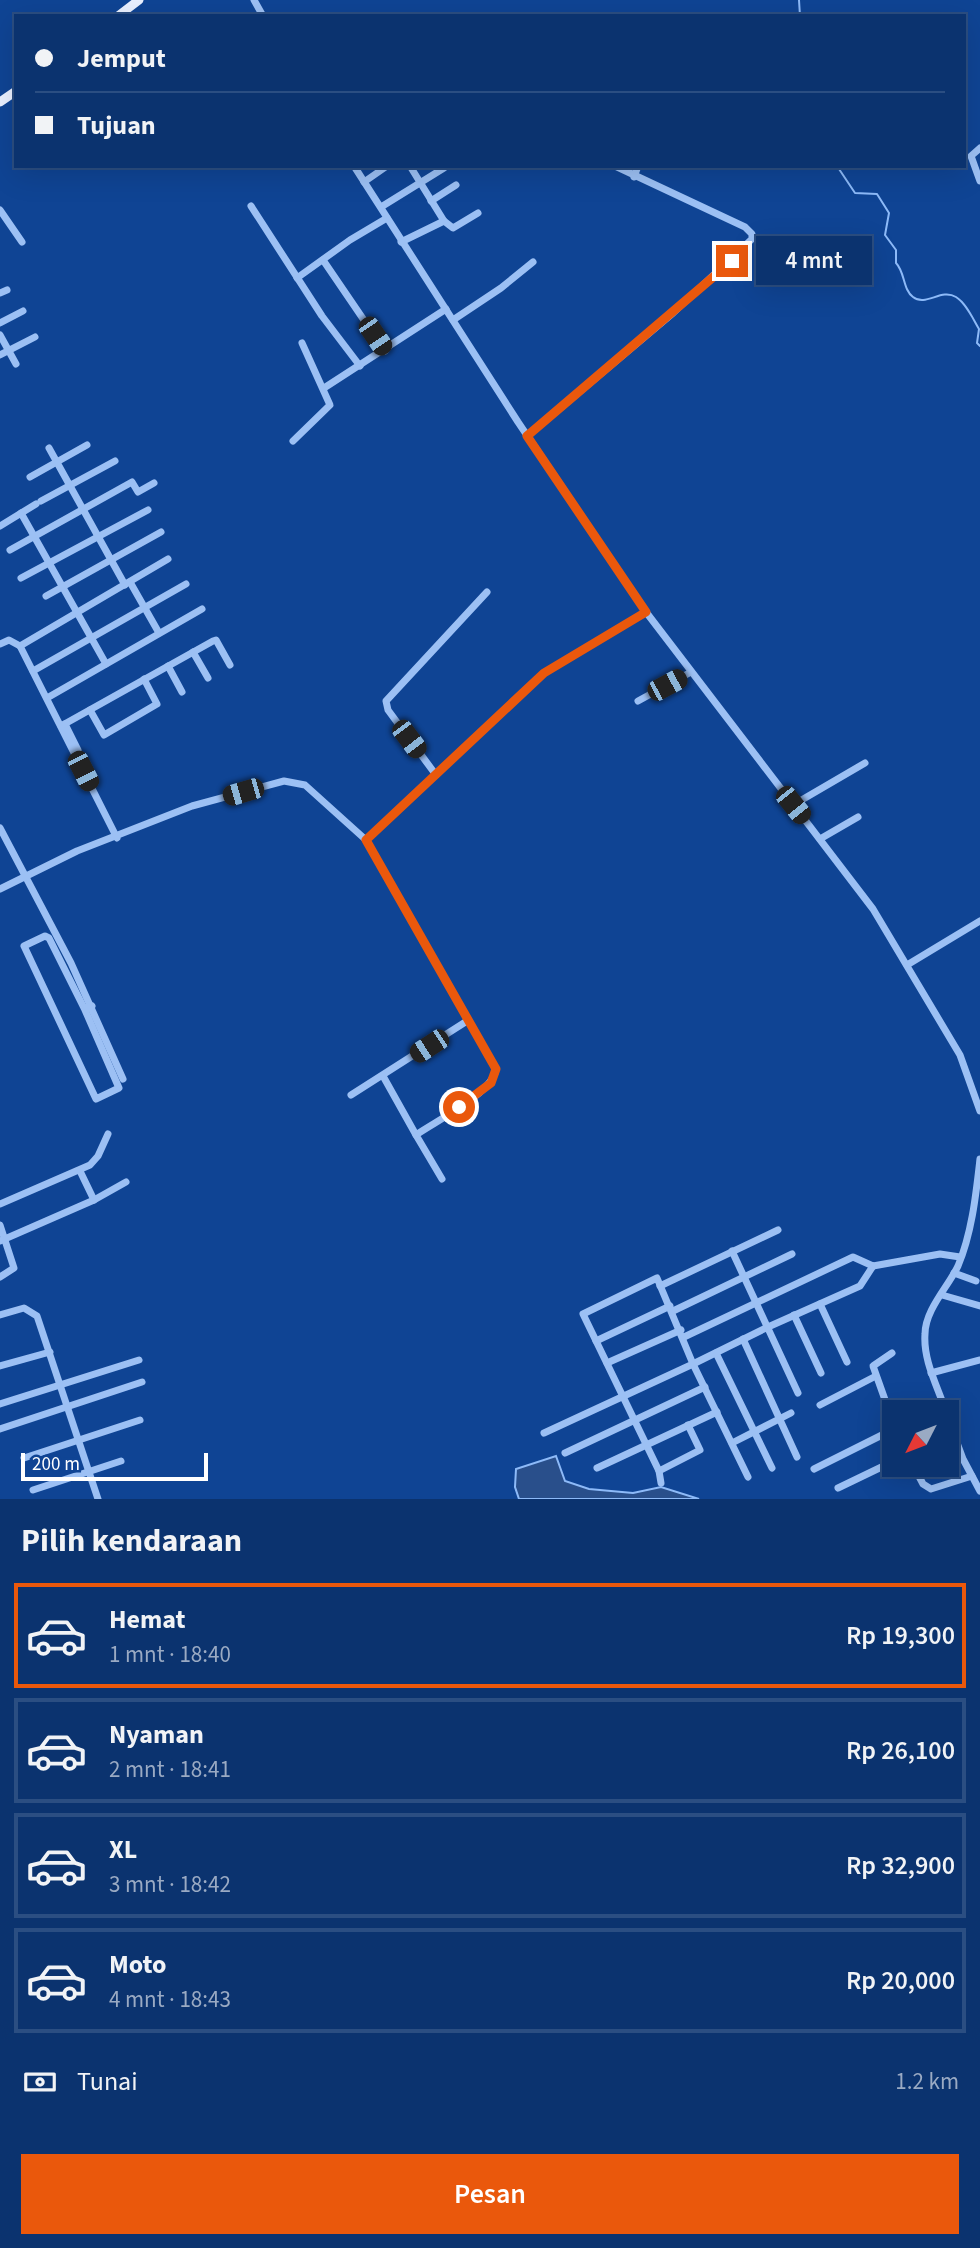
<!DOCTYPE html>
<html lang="id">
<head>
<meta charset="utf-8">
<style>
	body { margin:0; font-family:"Source Sans 3",sans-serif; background:#143b74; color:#f1f3f6; height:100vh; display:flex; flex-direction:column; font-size:26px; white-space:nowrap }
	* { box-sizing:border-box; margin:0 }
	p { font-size:23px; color:#9aaac3 }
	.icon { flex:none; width:38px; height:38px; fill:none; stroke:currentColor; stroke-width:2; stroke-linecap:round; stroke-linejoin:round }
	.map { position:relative; height:1499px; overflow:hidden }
	.details { display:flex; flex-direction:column; background:#0b336f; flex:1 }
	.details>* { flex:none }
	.guide { position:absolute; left:14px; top:14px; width:952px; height:154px; border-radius:0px; box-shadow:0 7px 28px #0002,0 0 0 2px #2b4e82; display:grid; align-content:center; height:154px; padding:0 21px; background:#0b336f }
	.needle { width:46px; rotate:228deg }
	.fabs { position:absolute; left:882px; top:1400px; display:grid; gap:14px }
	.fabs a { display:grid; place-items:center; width:77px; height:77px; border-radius:0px; background:#0b336f; box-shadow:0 7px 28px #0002,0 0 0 2px #2b4e82; font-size:35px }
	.scale { position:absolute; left:21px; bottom:18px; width:187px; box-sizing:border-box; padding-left:7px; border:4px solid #fff; border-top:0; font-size:19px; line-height:24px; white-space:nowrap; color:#fff; -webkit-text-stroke:5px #0f4494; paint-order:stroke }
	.end { position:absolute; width:32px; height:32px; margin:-16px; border:9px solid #ea580c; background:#fff; box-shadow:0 0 0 4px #fff }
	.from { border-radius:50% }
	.bubble { position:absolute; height:49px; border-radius:0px; background:#0b336f; box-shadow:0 7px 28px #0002,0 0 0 2px #2b4e82; font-size:23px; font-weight:600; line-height:49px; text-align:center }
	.car { position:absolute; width:21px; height:42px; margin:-21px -10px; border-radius:9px; box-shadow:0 0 5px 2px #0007; background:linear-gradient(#222 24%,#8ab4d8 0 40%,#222 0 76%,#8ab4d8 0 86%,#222 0) }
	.guide b { display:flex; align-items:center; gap:24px; height:66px; font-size:26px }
	.guide b+b { border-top:2px solid #2b4e82 }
	.guide i { width:18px; height:18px; background:#f1f3f6 }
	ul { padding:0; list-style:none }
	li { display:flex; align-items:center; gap:21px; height:105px; margin:0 14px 10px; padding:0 7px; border:4px solid #2b4e82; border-radius:0px }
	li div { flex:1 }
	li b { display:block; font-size:26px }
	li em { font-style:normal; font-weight:600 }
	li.active { border-color:#ea580c }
	li>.icon { width:63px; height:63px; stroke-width:1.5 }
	h2 { padding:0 21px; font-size:32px; line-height:84px }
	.pay { display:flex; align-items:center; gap:18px; height:77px; padding:0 21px; font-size:26px }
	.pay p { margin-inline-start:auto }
	.button { display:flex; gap:14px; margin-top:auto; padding:14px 21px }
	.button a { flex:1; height:80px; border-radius:0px; background:#ea580c; color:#fff; font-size:28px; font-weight:600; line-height:80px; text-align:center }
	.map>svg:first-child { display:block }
	.water { fill:#294f8b; stroke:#8dbaf8; stroke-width:2 }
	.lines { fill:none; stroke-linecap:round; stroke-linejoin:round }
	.stream { stroke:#8dbaf8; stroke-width:2 }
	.minor { stroke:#9cc0f4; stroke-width:7 }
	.major { stroke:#e9f0ff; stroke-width:9 }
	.route { stroke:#ea580c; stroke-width:9 }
</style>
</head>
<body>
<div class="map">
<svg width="980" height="1499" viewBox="0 0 980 1499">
	<rect width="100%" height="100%" fill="#0f4494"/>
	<polygon class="water" points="556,1456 565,1481 589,1489 633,1493 661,1487 699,1499 519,1499 515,1487 516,1469"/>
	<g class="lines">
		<g class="stream">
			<polyline points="799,0 800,16"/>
			<path d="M837,166L855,193L877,194L889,213L885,235L896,250V263C905,272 903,290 913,297C926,307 941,288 956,297C966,303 973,319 979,329L977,343L980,346"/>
		</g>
		<g class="minor">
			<polyline points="254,0 263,16"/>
			<polyline points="980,148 971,156 980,181"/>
			<polyline points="354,166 518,422 646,612 873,909 960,1055 980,1111"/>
			<polyline points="634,177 638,166"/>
			<polyline points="364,182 387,166"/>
			<polyline points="431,201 456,185"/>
			<polyline points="251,206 322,316 360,366"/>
			<polyline points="381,207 444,168"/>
			<polyline points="0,210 22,242"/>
			<polyline points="444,221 453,228 478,213"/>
			<polyline points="401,242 444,221 410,166"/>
			<polyline points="323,260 385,351"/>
			<polyline points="297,278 350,240 387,218"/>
			<polyline points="0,293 7,290"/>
			<polyline points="453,320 501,288 533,262"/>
			<polyline points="0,323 23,311"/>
			<polyline points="0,335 16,364"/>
			<polyline points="0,355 35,337"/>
			<polyline points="324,388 446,309"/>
			<polyline points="527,436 673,313 752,239 752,234 745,227 615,166"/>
			<polyline points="293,441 330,405 302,343"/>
			<polyline points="49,448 125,585"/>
			<polyline points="30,477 87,445"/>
			<polyline points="41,501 115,461"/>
			<polyline points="21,513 106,664"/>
			<polyline points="0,526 36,504"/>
			<polyline points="10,550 132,482 138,492 154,483"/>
			<polyline points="21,578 148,510"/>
			<polyline points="130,582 159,633"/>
			<polyline points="46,596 161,532"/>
			<polyline points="0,644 9,640 20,646 117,838"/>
			<polyline points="20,646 168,559"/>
			<polyline points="193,652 208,678"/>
			<polyline points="168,666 182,692"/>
			<polyline points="33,671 186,584"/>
			<polyline points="47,698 202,609"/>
			<polyline points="638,701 691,672"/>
			<polyline points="90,710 104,735 157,704 144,679"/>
			<polyline points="65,724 78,750"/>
			<polyline points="61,726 213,641 216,640 230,665"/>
			<polyline points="436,775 388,710 386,701 487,592"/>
			<polyline points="793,805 865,763"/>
			<polyline points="0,828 71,963 123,1079"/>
			<polyline points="820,839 858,817"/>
			<path d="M366,840L496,1069C493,1093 436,1121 416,1135L442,1179"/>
			<polyline points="0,889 77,851 192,806 284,781 305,785 366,840 544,673 646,612"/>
			<polyline points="907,965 980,921"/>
			<polyline points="85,1010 49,938 45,936 24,946 96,1099 119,1088 85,1010 92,1006"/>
			<polyline points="383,1076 416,1135"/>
			<polyline points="351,1095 467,1021"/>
			<polyline points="80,1171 94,1200"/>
			<polyline points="0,1204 90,1165 98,1156 108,1134"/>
			<polyline points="0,1225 14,1268 0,1277"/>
			<polyline points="0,1241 94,1200 126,1182"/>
			<polyline points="732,1251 798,1393"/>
			<polyline points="954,1273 976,1281"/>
			<polyline points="660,1286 778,1230"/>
			<polyline points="942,1295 980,1306"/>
			<polyline points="820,1304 847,1362"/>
			<polyline points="673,1311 792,1254"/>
			<polyline points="0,1315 24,1308 37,1316 98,1499"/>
			<polyline points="794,1315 821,1373"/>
			<polyline points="684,1337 853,1257 873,1266 940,1254 960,1257"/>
			<polyline points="743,1339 797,1457"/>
			<polyline points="596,1341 670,1306"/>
			<polyline points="716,1353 772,1468"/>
			<polyline points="892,1353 873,1366 894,1425"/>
			<polyline points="607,1363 681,1330"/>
			<polyline points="0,1366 50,1352"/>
			<polyline points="931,1373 980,1360"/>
			<polyline points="0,1404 139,1360"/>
			<polyline points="820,1405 874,1377"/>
			<path d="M946,1412C938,1387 923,1361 925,1334C925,1310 948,1287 958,1266C972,1233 976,1194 980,1159"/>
			<polyline points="947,1416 963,1459 980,1491"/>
			<polyline points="0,1429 142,1382"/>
			<polyline points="544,1433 693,1364 657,1278 583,1314 659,1471 661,1483"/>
			<polyline points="732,1443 791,1413"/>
			<polyline points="565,1453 705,1387"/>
			<polyline points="24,1458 140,1420"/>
			<polyline points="913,1465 923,1484 931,1489 972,1476"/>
			<polyline points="597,1468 717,1412"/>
			<polyline points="814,1469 894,1429"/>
			<polyline points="659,1471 700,1450 688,1425"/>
			<polyline points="748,1477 693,1364 768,1327 860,1286 873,1266"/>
			<polyline points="838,1488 894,1461"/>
			<polyline points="33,1490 121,1461"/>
		</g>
		<g class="major">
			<polyline points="118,16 139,0"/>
			<polyline points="0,102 16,91"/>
		</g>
	</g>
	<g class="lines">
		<polyline class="route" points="459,1107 491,1083 496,1069 366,840 544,673 646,612 527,436 732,261"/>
	</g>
</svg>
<div class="fabs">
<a><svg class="needle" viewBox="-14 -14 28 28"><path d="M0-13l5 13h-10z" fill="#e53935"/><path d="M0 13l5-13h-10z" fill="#9aaac3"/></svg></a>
</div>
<div class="scale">200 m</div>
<i class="end from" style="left:459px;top:1107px"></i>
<i class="end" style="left:732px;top:261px"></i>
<div class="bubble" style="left:756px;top:236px;width:116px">4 mnt</div>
<i class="car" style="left:375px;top:336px;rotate:146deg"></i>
<i class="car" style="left:667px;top:685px;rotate:62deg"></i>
<i class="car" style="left:409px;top:739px;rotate:143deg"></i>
<i class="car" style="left:83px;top:771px;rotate:153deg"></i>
<i class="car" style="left:243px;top:792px;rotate:254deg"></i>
<i class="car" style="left:793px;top:805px;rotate:141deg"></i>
<i class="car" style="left:429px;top:1046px;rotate:237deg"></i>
<div class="guide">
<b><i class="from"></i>Jemput</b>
<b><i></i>Tujuan</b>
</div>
</div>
<section class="details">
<h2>Pilih kendaraan</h2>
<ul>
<li class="active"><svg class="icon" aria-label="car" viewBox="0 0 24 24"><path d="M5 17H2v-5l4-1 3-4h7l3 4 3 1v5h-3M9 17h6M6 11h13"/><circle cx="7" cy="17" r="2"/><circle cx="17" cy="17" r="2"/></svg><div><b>Hemat</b><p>1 mnt · 18:40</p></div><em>Rp 19,300</em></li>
<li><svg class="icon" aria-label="car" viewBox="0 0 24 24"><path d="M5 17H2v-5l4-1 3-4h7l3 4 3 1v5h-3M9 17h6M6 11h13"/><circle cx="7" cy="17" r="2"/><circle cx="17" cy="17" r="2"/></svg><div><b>Nyaman</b><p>2 mnt · 18:41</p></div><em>Rp 26,100</em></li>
<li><svg class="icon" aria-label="car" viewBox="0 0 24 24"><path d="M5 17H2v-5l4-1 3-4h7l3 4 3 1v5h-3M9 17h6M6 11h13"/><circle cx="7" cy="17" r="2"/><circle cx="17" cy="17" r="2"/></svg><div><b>XL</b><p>3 mnt · 18:42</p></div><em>Rp 32,900</em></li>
<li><svg class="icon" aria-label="car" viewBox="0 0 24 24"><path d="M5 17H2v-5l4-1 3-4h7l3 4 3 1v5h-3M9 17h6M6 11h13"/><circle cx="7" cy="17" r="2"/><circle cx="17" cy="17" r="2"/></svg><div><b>Moto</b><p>4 mnt · 18:43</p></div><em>Rp 20,000</em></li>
</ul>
<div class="pay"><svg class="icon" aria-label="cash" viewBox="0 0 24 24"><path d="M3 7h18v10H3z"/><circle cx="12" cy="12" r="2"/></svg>Tunai<p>1.2 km</p></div>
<div class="button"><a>Pesan</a></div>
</section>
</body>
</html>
